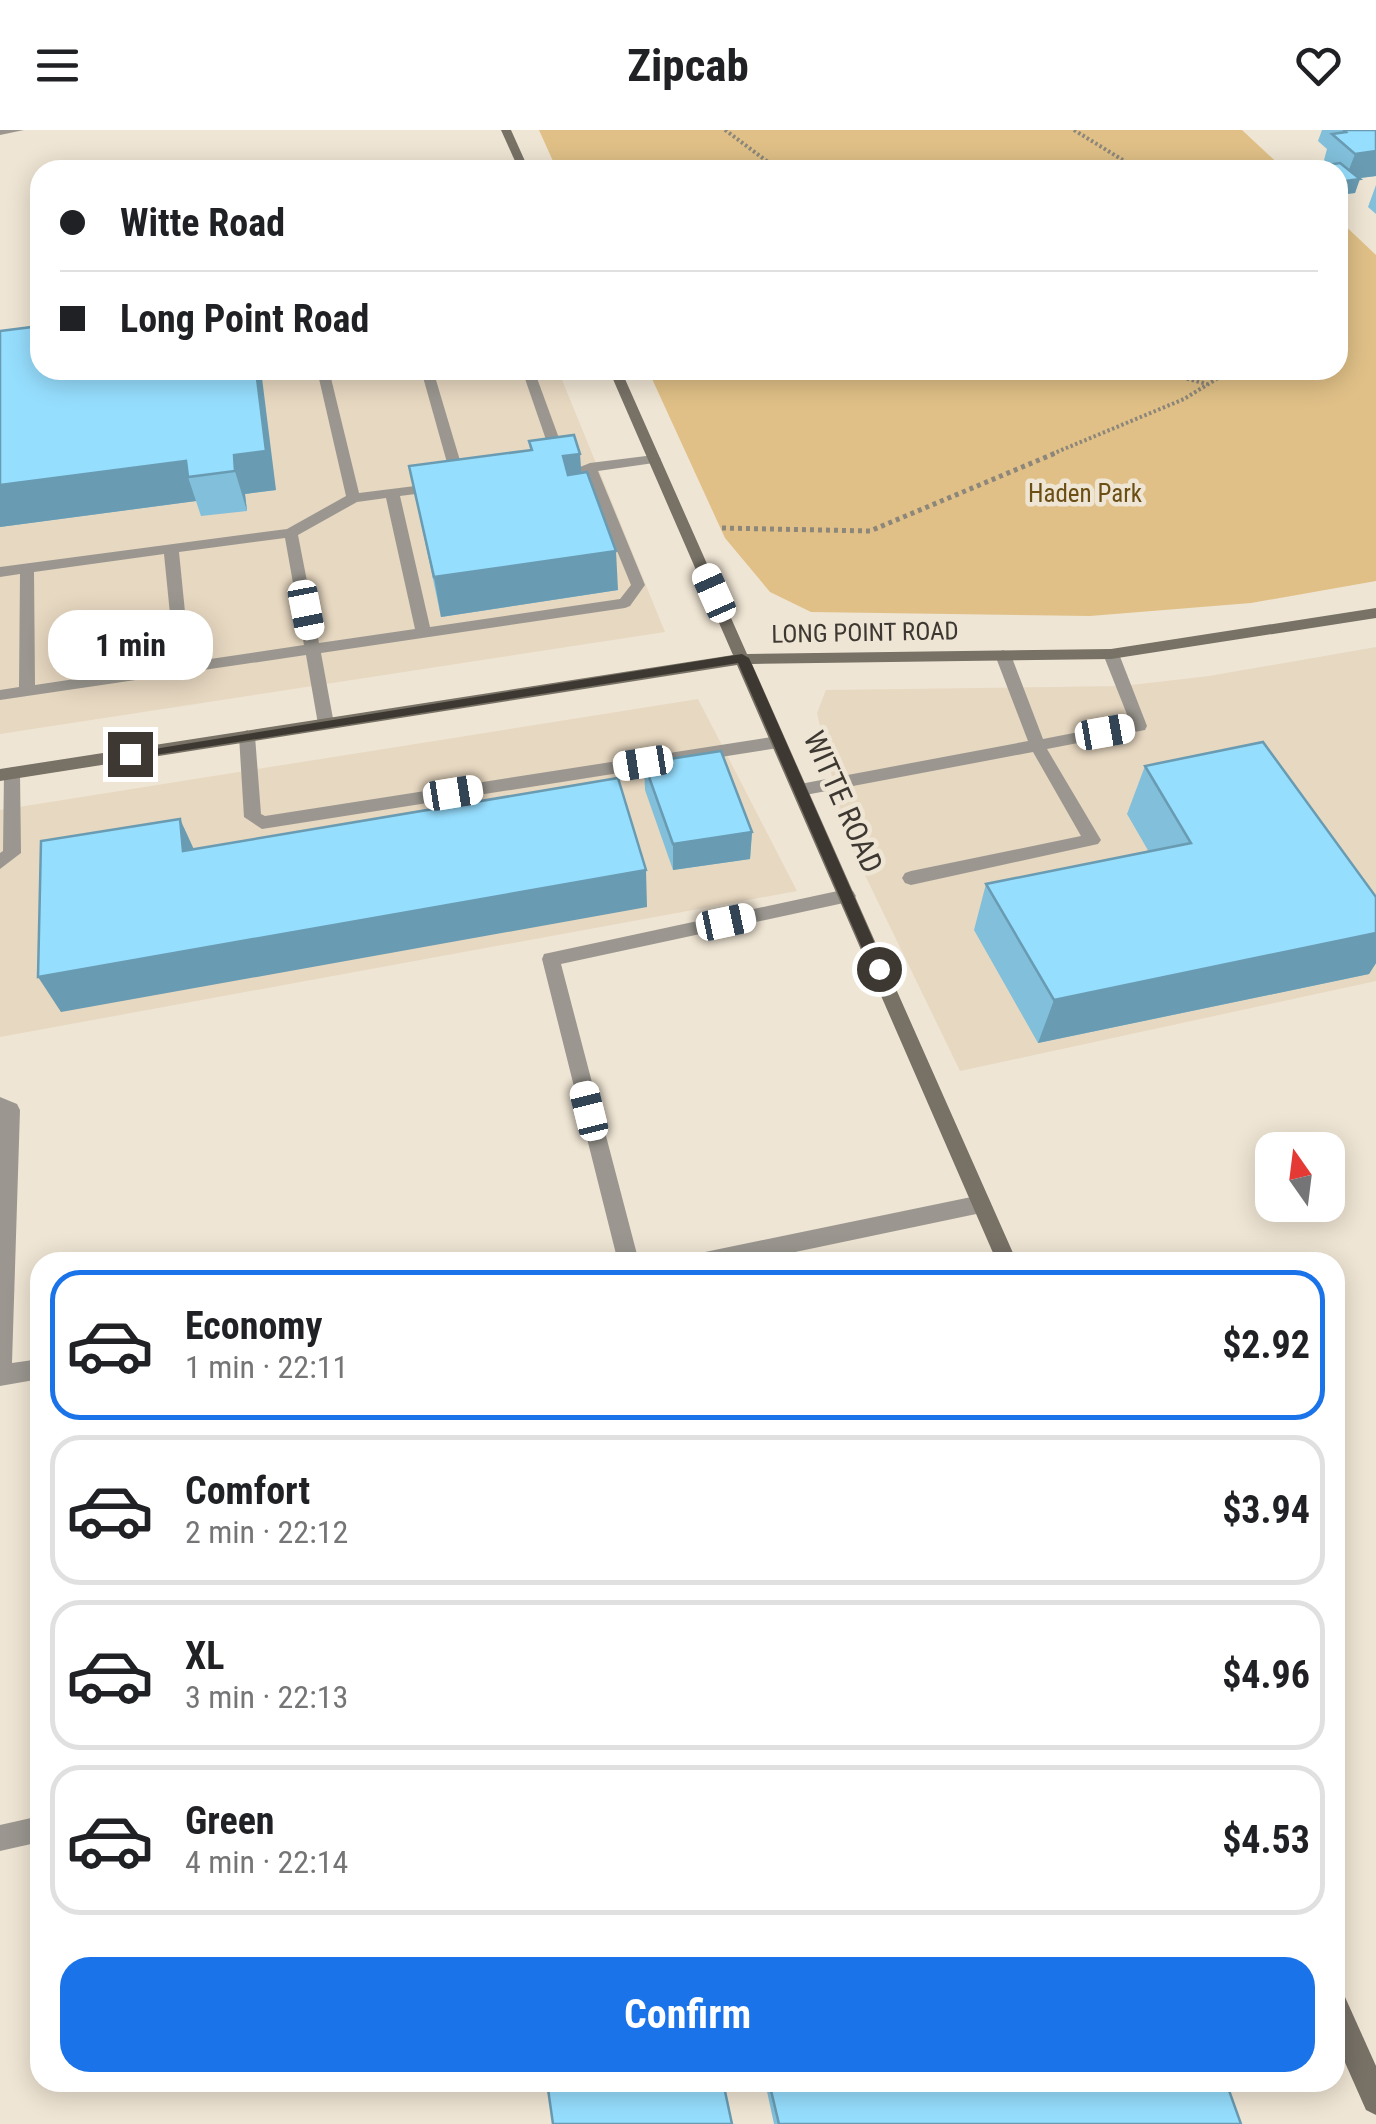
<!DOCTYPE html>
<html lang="en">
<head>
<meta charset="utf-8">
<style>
	body { margin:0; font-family:"Roboto Condensed",sans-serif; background:#f6f6f6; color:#202124; height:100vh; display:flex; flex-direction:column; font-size:38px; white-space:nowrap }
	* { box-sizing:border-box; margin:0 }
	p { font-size:32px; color:#757577 }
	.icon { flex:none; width:55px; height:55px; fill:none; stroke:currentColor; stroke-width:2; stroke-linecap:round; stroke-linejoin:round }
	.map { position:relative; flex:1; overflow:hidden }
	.panel { position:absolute; left:30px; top:1122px; width:1315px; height:840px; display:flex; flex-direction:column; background:#fff; border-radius:30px; box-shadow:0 5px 25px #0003 }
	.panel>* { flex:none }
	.hud { position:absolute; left:30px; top:30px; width:1318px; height:220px; border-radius:30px; box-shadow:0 5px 25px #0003; display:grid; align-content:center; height:220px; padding:0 30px; background:#fff }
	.needle { width:65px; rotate:346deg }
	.fabs { position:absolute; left:1255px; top:1002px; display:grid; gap:20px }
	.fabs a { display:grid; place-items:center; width:90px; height:90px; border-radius:20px; background:#fff; box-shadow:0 5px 25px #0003; font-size:50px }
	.end { position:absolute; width:45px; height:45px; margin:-22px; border:12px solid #3d3932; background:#fff; box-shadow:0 0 0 5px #fff }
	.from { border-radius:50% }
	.bubble { position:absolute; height:70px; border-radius:30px; background:#fff; box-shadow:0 5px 25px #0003; font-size:32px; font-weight:700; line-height:70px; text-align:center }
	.car { position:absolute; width:30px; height:60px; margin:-30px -15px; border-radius:12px; box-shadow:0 0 8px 2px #0007; background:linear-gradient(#fff 24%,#345 0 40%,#fff 0 76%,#345 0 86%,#fff 0) }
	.hud b { display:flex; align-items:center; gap:35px; height:95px; font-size:38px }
	.hud b+b { border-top:2px solid #e0e0e0 }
	.hud i { width:25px; height:25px; background:#202124 }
	ul { padding:18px 0 0; list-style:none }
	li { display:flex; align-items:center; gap:30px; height:150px; margin:0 20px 15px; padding:0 10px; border:5px solid #e0e0e0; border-radius:30px }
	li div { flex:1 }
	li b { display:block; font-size:38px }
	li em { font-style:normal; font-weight:700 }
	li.active { border-color:#1a73e8 }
	li>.icon { width:90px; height:90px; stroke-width:1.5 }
	.button { display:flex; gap:20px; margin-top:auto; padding:20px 30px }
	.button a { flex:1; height:115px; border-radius:30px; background:#1a73e8; color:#fff; font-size:40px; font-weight:700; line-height:115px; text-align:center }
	header { display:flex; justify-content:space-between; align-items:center; height:130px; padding:0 30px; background:#fff; font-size:45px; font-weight:700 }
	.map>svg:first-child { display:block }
	.built { fill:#e7d8c1 }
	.green { fill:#e0c087 }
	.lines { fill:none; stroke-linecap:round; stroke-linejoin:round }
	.path-far1 { stroke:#8d877b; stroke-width:4; stroke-dasharray:2.5 2.5; stroke-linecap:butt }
	.path { stroke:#8d877b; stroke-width:5; stroke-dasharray:4 4; stroke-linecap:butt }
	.lane { fill:#9b9790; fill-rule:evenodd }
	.street { fill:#9b9790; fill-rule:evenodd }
	.secondary { fill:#777166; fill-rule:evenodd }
	.wall { fill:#81bfda }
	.shaded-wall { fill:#699bb2 }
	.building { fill:#96defe; stroke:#699bb2; stroke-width:2.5 }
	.route { fill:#3d3932 }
	.labels { text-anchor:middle; stroke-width:9; stroke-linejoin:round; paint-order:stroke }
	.far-park-label { font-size:25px; fill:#6a4e14; stroke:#efe5d4 }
	.far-street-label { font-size:25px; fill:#3d3932; stroke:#efe5d4 }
	.street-label { font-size:30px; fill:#3d3932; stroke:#efe5d4 }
</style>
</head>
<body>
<header><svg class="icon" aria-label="menu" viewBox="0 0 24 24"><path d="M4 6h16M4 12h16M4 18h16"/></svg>Zipcab<svg class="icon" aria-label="heart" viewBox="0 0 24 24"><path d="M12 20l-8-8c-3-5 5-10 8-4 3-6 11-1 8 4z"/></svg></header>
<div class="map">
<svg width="1376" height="1994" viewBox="0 0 1376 1994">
	<rect width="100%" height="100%" fill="#efe5d4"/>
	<g class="built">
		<polygon points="0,204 40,240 558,240 665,502 0,604"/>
		<polygon points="1376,517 1376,851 960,941 846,706 817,583 826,560 1123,556 1209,546"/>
		<polygon points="698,569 797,761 0,907 0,680"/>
	</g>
	<g class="green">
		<polygon points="539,0 1242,0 1285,40 557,40"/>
		<polygon points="1338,89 1376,125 1376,451 1251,473 1090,486 811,482 770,462 725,408 648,240 1338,240"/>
	</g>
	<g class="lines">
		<g class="path-far1">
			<polyline points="725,0 779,40"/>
			<polyline points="1074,0 1139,40"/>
			<polyline points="1153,240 1207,254"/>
			<polyline points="1052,324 1184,269 1231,240"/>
		</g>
		<polyline class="path" points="722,398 870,401 1058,322"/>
		<g class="lane">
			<path d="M317,240H329L359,363L439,353L446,357L439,361L400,366L430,497L620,469L631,455L585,343L575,339L590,333L654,325L661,329L654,333L598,341L645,455L630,476L625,478L321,523L334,594L326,599L318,594L306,525L0,570V560L19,557L20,444L0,447V437L287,399L346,366ZM386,368L415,499L319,513L298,405L357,372ZM285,408L304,515L190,532L179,422ZM164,424L175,534L35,555L34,442Z"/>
			<polygon points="421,240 433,240 467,354 465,357 453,354"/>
			<polygon points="522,240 534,240 567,330 565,333 553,330"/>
			<polygon points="1111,519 1119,524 1147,596 1145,600 1047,619 1101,710 1098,714 911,755 905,753 902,748 905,743 911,741 1081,706 1033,622 800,666 792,660 800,654 1028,611 995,525 1003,520 1011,525 1043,609 1130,592 1103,524"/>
			<polygon points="247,600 255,606 261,684 265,686 778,606 786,612 778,618 262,699 244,687 239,606"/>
			<polygon points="12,637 20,643 21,723 0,739 0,723 3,721 4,643"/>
			<polygon points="847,759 853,761 856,766 853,771 561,834 639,1132 618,1132 542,829 544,824"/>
			<polygon points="0,967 17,974 20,980 12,1233 40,1229 40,1249 0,1256"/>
			<polygon points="981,1065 988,1068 991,1074 988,1080 981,1083 748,1132 694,1132 697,1125 705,1122"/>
			<polygon points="40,1686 40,1712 0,1721 0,1695"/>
		</g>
		<polygon class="street" points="0,0 24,0 0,5"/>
		<g class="secondary">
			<polygon points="501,0 511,0 529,40 519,40"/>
			<polygon points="609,240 621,240 747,524 1111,519 1376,478 1376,488 1111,529 752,534 1017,1132 997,1132 737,535 0,651 0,639 733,525"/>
			<polygon points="1335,1863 1345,1867 1376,1936 1376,1985 1366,1980 1335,1910"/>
		</g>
	</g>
	<g class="wall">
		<polygon points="1322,0 1376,0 1376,46 1359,48 1355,63 1338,65 1338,40 1306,40 1307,38 1328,35 1324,30 1327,19 1318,11"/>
		<polygon points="1376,55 1376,84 1368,77"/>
		<polygon points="0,201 276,360 245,364 247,381 201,386 196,371 0,397"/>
		<polygon points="529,311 581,343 618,460 441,487 409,336 530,320"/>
		<polygon points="644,633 752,702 750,729 673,740 645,660"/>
		<polygon points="1145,636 1376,767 1376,833 1369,844 1038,913 974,800 986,754 1149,722 1127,684"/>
		<polygon points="765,1952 1226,1952 1241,1994 774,1994"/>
	</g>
	<g class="shaded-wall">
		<polygon points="1376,21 1376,46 1345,50 1355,24"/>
		<polygon points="1360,49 1355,63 1338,65 1338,52"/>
		<polygon points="256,240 261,240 276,360 245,364 247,381 235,341 234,325"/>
		<polygon points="580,324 583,364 566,366 563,326"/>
		<polygon points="186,331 188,347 196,371 0,397 0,355"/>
		<polygon points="616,421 618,460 441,487 434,447"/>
		<polygon points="180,689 197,726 183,721"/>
		<polygon points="752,702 750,729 673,740 673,714"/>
		<polygon points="646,740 647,777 61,882 38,847"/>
		<polygon points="1376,803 1376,833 1369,844 1038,913 1054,870"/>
	</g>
	<g class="building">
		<polygon points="1344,0 1376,0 1376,21 1355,24 1332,4 1346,2"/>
		<polygon points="1340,33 1360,49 1338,52 1338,40 1310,40 1307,38"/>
		<polygon points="40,196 40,240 256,240 266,321 234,325 235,341 188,347 186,331 0,355 0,201"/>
		<polygon points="574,305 580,324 563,326 568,345 587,342 616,421 434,447 409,336 532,320 529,311"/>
		<polygon points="1263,612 1376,767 1376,803 1054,870 986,754 1191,713 1145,636"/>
		<polygon points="721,621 752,702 673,714 644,633"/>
		<polygon points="618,648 646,740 38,847 41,711 180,689 183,721"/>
		<polygon points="547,1952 723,1952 732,1994 553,1994"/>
		<polygon points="769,1952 1226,1952 1241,1994 779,1994"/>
	</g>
	<polygon class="route" points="742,524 749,528 886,839 884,843 871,839 738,533 130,629 123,624"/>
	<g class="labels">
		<g class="far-park-label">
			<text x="1085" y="372">Haden Park</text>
		</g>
		<g class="far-street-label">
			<text transform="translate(865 502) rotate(-1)" y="9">LONG POINT ROAD</text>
		</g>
		<g class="street-label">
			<text transform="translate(843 672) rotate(66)" y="10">WITTE ROAD</text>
		</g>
	</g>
</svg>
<div class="fabs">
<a><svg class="needle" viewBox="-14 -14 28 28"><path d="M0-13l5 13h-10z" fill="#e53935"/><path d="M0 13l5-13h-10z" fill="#757577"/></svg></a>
</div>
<i class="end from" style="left:879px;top:839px"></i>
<i class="end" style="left:130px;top:624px"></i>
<div class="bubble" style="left:48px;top:480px;width:165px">1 min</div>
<i class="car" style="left:714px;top:463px;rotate:336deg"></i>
<i class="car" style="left:306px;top:480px;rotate:169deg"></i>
<i class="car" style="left:1105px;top:602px;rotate:80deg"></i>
<i class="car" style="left:643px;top:633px;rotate:261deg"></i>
<i class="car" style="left:453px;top:663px;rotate:81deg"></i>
<i class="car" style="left:726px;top:792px;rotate:78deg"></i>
<i class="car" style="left:589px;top:981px;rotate:346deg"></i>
<div class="hud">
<b><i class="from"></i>Witte Road</b>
<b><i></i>Long Point Road</b>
</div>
<section class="panel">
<ul>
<li class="active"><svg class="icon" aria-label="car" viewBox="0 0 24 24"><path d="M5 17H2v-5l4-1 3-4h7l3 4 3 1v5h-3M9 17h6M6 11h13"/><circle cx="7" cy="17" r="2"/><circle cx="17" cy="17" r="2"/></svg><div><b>Economy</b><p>1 min · 22:11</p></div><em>$2.92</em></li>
<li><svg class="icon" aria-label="car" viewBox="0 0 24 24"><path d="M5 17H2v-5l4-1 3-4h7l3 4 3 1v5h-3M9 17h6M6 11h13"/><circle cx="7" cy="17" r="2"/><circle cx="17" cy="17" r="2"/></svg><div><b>Comfort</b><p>2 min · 22:12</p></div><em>$3.94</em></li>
<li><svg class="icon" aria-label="car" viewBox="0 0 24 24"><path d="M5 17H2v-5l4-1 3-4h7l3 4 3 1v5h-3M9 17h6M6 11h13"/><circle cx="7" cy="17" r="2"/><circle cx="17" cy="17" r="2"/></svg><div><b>XL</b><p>3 min · 22:13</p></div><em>$4.96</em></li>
<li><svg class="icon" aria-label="car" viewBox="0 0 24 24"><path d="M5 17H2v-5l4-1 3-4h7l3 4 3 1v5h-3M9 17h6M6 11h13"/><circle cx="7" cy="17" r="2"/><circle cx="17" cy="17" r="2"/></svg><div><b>Green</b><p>4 min · 22:14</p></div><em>$4.53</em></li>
</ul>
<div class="button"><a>Confirm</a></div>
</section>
</div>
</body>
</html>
